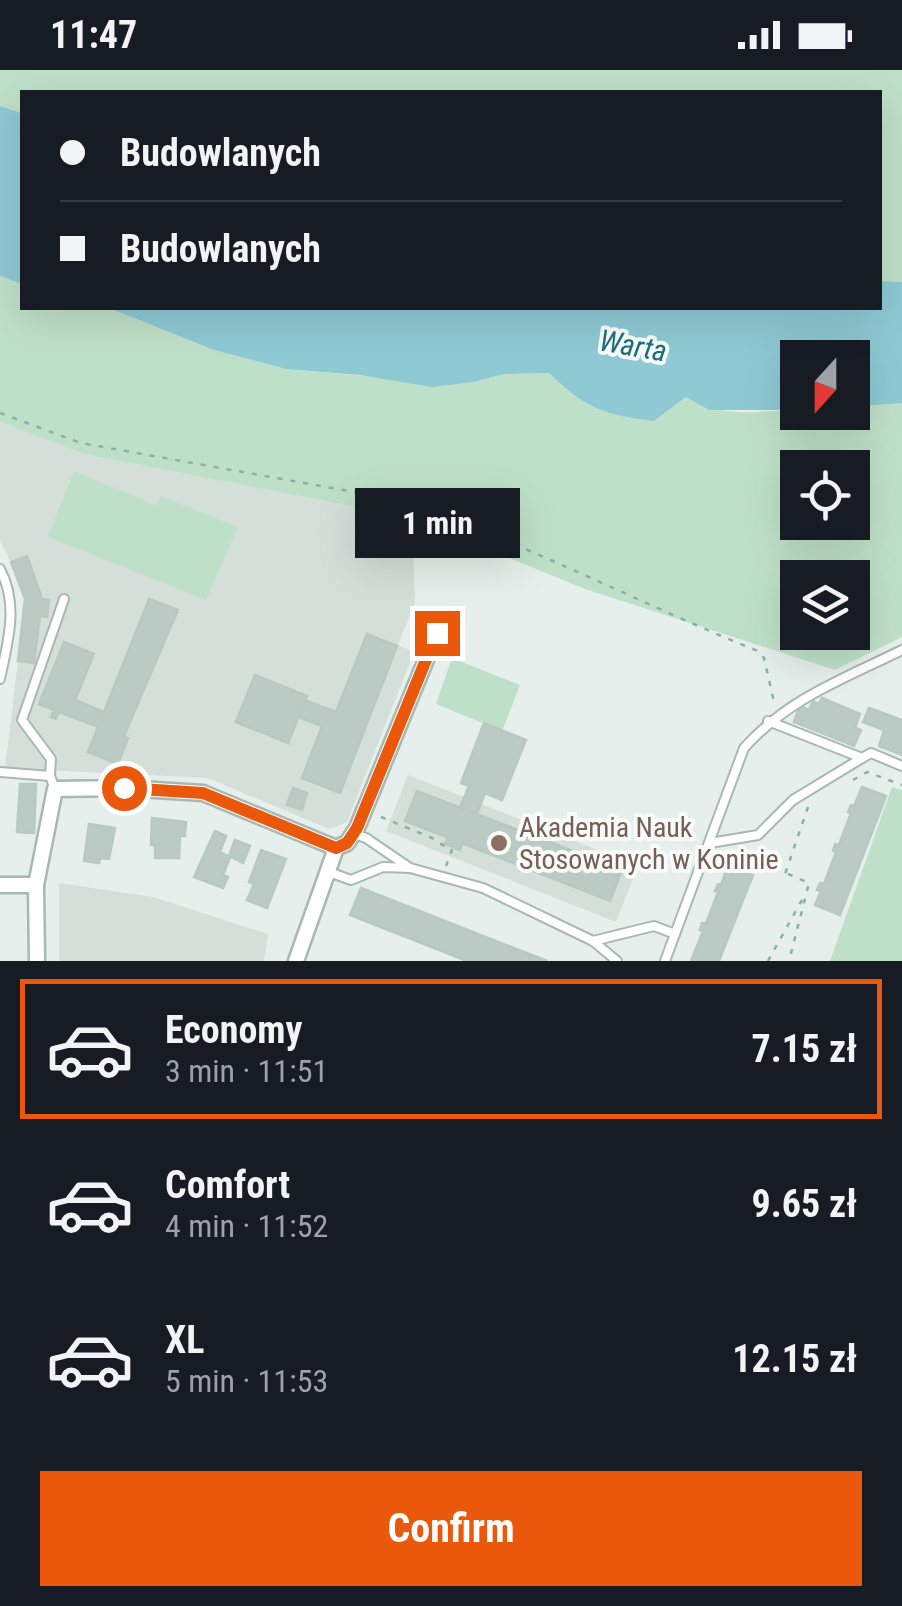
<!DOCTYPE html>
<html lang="en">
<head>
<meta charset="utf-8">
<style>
	body { margin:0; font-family:"Roboto Condensed",sans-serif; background:#20242c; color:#f1f3f6; height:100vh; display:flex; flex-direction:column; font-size:38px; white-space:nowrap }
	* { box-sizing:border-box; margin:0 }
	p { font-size:32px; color:#9ea1a6 }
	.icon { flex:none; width:55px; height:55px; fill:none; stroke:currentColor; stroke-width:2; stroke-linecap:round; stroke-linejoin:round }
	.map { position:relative; height:891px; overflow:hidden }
	.side { display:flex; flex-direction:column; background:#171b24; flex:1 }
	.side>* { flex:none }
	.hud { position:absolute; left:20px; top:20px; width:862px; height:220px; border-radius:0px; box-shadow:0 10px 40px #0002; display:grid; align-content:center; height:220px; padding:0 40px; background:#171b24 }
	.needle { width:65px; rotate:201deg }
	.fabs { position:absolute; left:780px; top:270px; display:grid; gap:20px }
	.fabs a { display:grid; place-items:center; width:90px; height:90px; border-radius:0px; background:#171b24; box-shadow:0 10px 40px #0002; font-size:50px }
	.end { position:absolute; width:45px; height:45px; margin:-22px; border:12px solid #ea580c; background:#fff; box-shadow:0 0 0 5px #fff }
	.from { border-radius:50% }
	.bubble { position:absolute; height:70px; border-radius:0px; background:#171b24; box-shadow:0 10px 40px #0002; font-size:32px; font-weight:700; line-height:70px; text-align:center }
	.hud b { display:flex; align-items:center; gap:35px; height:95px; font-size:38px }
	.hud b+b { border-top:2px solid #363941 }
	.hud i { width:25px; height:25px; background:#f1f3f6 }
	ul { padding:18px 0 0; list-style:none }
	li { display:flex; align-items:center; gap:30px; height:140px; margin:0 20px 15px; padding:0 20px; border:5px solid transparent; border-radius:0px }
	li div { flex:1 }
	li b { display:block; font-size:38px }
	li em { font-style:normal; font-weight:700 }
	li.on { border-color:#ea580c }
	li>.icon { width:90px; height:90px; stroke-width:1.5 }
	.cta { display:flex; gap:20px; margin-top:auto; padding:20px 40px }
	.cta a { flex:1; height:115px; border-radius:0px; background:#ea580c; color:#fff; font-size:40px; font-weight:700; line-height:115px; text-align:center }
	.status { display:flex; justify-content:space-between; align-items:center; height:70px; padding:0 50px; background:#171b24; direction:ltr }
	.status svg { height:28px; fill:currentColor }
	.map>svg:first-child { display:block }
	.built { fill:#d4dfda }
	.green { fill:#bfe0c8; fill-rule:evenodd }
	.water { fill:#8ec9d4 }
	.building { fill:#bbcac4; stroke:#b8c9c2; stroke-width:2.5 }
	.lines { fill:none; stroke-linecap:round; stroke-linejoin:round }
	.lane-casing { stroke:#a8b8b2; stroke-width:12 }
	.street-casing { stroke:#a8b8b2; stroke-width:19 }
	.path { stroke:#86b3a5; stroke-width:2.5; stroke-dasharray:5 8; stroke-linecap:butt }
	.lane { stroke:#fff; stroke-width:8 }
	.street { stroke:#fff; stroke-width:14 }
	.route { stroke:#ea580c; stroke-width:12 }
	.education-dot { fill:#8d6e63; stroke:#f7fbf9; stroke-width:4 }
	.labels { text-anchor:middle; stroke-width:8; stroke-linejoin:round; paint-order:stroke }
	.education-label { font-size:28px; fill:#785e54; stroke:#f7fbf9; text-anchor:start }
	.water-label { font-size:30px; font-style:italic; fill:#1c6f80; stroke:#f7fbf9 }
</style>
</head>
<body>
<div class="status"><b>11:47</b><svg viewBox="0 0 49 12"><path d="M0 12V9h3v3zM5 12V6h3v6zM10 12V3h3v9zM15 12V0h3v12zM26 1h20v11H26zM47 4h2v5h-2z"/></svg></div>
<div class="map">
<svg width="902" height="891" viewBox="0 0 902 891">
	<rect width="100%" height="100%" fill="#e6efeb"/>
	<g class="built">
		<polygon points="0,352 84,384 412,448 415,532 398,575 414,582 347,752 329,759 208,708 5,698 18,591 34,592 40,546 47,547 49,531 42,529 11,492 0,471"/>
		<polygon points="408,705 638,796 616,852 386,761"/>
		<polygon points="59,813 153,827 268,864 264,891 59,891"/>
	</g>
	<g class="green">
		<polygon points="0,0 902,0 902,212 880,211 880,22 22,22 22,43 0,36"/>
		<path d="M0,206L22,214V238H109L214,280L286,299L455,314L474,312L504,304L549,303L654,351L686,327C724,349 755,341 797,340L798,342H852L853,337L902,333V567L835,600L585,519L412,448L84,384L0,352ZM798,398H852V452H798ZM798,508H852V562H798Z"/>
		<polygon points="74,401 156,435 161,426 238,457 206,530 48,467"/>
		<polygon points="452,588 520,615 502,661 436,634"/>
		<polygon points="892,717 902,720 902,891 830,891"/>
	</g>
	<g class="water">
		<polygon points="0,36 22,43 22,214 0,206"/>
		<path d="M880,211L902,212V333L853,337L852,288H798L797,340H709L686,327L654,351C604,345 585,338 549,303L504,304L474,312L432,317L359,305L286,299L214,280L109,238H880Z"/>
	</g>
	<g class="building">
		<polygon points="27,486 42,529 49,530 47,547 40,546 34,593 18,591 25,529 11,492"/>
		<polygon points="149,529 178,540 124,666 128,668 118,694 88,682"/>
		<polygon points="367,564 397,576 340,723 302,708 322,656 298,647 305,630 336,642"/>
		<polygon points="64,572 94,584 75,630 104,642 98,657 59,642 56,649 51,647 54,640 39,634"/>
		<polygon points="255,605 307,626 288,673 236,652"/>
		<polygon points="822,628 860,644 855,658 861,660 854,676 794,652 798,640 803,637 809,640 813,631 819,634"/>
		<polygon points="869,638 902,650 902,685 879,676 884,660 863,652"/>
		<polygon points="484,653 526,670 502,730 485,723 477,744 460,737 469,716 461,713"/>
		<polygon points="20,714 36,714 34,763 17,762"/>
		<polygon points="862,717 886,726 840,845 815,835 821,821 817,820 820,813 824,814 836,782 833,781 835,774 839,775 851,743 848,742 851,735 854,736"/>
		<polygon points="293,718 307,723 302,740 287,735"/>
		<polygon points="417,721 622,800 610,831 462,773 460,780 445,774 447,767 405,751"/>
		<polygon points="152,748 186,752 185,766 180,766 179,788 155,788 155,775 151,775"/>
		<polygon points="89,754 115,758 109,789 100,788 99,793 84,791"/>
		<polygon points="215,761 226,766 220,782 230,787 223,805 228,807 223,818 194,807"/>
		<polygon points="235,770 250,776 243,793 229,786"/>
		<polygon points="261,780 286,789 267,838 247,830 254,814 249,812"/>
		<polygon points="728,796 753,805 719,891 691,891 703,861 700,860 702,853 706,854 718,822 715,821 718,814 721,815"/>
		<polygon points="361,818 547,891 467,891 350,845"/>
	</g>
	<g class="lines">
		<defs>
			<g id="lane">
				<path d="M0,499C19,535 8,571 0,609"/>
				<polyline points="768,651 862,688 871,683 902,696"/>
				<polyline points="0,702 50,706"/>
				<polyline points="55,719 50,706 51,689 22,650 64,529"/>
				<polyline points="354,764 366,768 410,798 483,818 593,871 617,891"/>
				<polyline points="710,773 758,765 793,730 862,688"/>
				<polyline points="329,802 351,810 383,797 410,798"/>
				<polyline points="593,871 654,856 675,864"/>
				<path d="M665,891L744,678C789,628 843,609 902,580"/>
			</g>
			<g id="street">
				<polyline points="336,778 347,773 357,758 437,563"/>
				<polyline points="0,815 36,815"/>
				<polyline points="37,891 36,815 55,719 124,718 203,723 336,778 296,891"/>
			</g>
		</defs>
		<use href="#lane" class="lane-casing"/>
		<use href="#street" class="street-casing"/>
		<g class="path">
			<path d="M0,343L81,373L399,430C522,471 638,533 758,581L764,588L774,632"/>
			<polyline points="853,710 867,702 902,715"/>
			<polyline points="381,747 432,768 452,781"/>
			<polyline points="717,793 732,781 785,804 808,737"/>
			<polyline points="446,796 453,777"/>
			<polyline points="788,804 809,813 789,891"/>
			<polyline points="768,891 803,828"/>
		</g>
		<use href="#lane" class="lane"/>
		<use href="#street" class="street"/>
	</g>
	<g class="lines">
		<polyline class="route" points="124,718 203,723 336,778 347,773 357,758 437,563"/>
	</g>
	<circle class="education-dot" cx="499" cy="773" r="10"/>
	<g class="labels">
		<g class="education-label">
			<text x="519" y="767">Akademia Nauk<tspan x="519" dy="32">Stosowanych w Koninie</tspan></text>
		</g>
		<g class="water-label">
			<text transform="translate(633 276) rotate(10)" y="10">Warta</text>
		</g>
	</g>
</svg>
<div class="fabs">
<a><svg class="needle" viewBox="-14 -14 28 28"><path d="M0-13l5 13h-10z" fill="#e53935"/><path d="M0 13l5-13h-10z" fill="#9ea1a6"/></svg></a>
<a><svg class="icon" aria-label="locate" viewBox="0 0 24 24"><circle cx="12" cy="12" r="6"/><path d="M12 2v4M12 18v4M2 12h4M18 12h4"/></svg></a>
<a><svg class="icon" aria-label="layers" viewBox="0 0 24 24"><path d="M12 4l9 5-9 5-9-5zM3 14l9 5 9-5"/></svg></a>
</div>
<i class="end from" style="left:124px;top:718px"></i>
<i class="end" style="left:437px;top:563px"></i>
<div class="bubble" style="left:355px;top:418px;width:165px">1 min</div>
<div class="hud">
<b><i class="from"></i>Budowlanych</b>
<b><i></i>Budowlanych</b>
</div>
</div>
<section class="side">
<ul>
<li class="on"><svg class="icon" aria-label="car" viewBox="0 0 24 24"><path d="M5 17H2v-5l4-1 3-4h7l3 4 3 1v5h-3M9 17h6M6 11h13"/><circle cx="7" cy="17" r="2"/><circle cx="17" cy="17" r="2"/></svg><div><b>Economy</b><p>3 min · 11:51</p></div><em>7.15 zł</em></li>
<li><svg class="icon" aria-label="car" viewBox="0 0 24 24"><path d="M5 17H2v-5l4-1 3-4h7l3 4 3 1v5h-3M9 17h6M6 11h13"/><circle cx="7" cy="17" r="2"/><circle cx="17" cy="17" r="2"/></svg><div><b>Comfort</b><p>4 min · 11:52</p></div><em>9.65 zł</em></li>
<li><svg class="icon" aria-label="car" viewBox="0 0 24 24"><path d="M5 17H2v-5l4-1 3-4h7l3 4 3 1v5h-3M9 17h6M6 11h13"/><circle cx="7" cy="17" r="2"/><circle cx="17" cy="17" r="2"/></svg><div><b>XL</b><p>5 min · 11:53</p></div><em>12.15 zł</em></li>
</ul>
<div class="cta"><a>Confirm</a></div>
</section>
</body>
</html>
